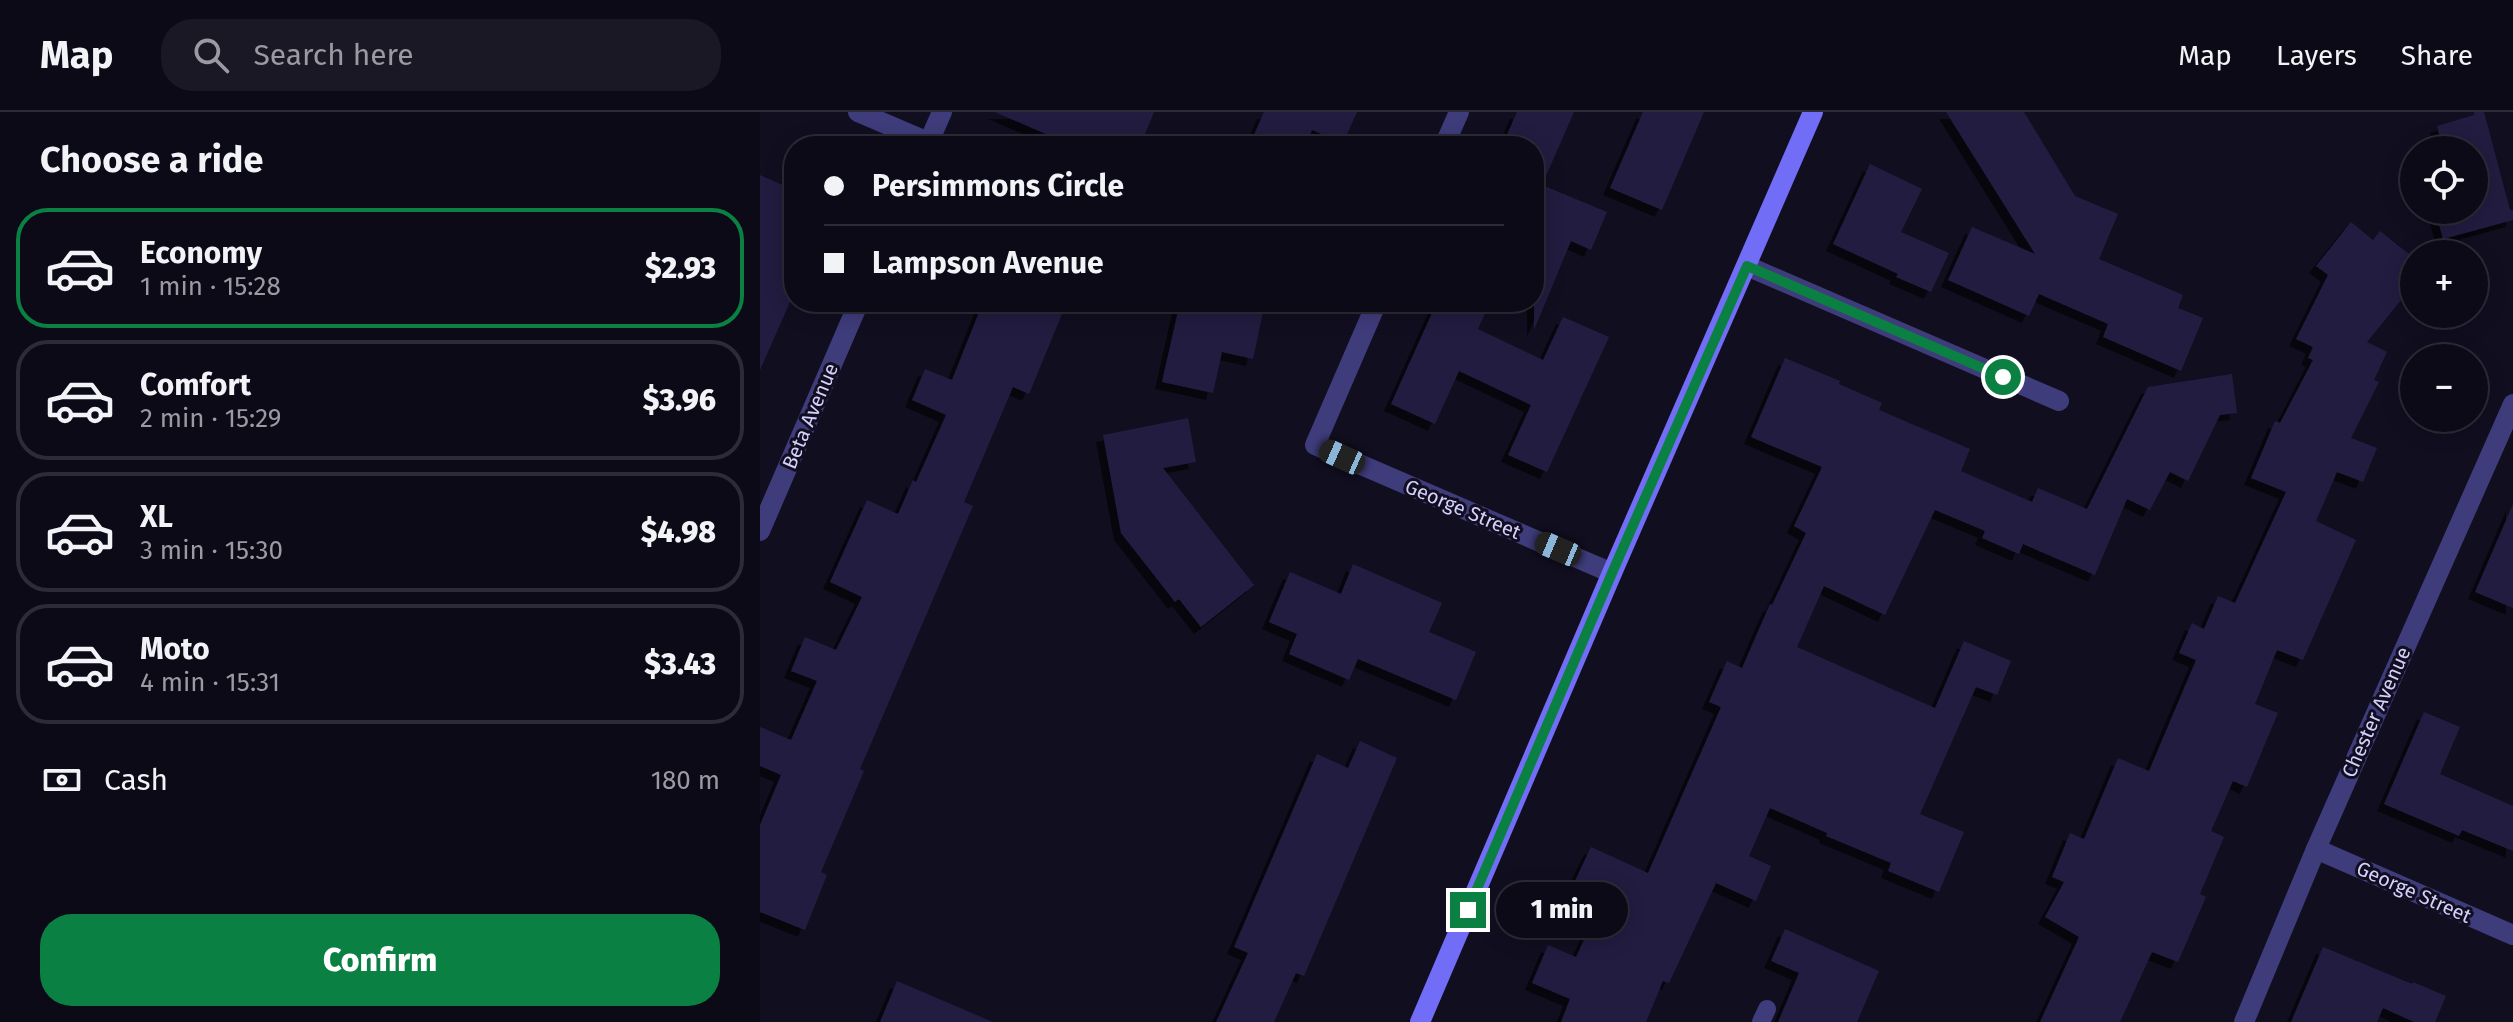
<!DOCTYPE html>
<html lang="en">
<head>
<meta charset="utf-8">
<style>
	body { margin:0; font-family:"Fira Sans",sans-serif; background:#1b1825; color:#f1f3f6; height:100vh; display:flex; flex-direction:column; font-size:30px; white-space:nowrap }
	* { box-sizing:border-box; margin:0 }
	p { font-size:26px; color:#9a9aa2 }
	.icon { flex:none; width:44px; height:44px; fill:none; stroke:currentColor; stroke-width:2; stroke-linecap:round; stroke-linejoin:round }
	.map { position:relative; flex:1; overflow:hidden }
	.side { display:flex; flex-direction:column; background:#0d0a18; width:760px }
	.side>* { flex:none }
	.top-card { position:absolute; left:24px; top:24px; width:760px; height:176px; border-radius:32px; box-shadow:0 4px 20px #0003,0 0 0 2px #2d2b37; display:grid; align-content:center; height:176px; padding:0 40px; background:#0d0a18 }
	.buttons { position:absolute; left:1640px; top:24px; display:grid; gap:16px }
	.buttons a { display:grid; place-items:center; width:88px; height:88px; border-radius:50%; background:#0d0a18; box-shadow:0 4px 20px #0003,0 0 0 2px #2d2b37; font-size:40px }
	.end { position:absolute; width:36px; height:36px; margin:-18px; border:10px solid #0b8043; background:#fff; box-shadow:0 0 0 4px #fff }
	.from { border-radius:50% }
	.bubble { position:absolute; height:56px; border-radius:28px; background:#0d0a18; box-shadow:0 4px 20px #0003,0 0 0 2px #2d2b37; font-size:26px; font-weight:800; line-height:56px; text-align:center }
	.car { position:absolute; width:24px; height:48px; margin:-24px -12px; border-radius:10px; box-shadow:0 0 6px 2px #0007; background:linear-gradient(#222 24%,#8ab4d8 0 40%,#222 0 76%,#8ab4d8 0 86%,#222 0) }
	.top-card b { display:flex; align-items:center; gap:28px; height:76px; font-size:30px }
	.top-card b+b { border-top:2px solid #2d2b37 }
	.top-card i { width:20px; height:20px; background:#f1f3f6 }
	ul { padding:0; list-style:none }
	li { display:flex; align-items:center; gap:24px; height:120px; margin:0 16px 12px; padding:0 24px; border:4px solid #2d2b37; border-radius:32px }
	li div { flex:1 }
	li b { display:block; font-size:30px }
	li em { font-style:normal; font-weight:800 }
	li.selected { border-color:#0b8043 }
	li>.icon { width:72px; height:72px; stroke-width:1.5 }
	h2 { padding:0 40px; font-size:36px; line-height:96px }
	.pay { display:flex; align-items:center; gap:20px; height:88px; padding:0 40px; font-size:30px }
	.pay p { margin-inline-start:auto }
	.action { display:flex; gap:16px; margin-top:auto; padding:16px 40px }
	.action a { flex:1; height:92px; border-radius:32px; background:#0b8043; color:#fff; font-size:32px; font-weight:800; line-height:92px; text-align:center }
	header { display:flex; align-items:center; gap:48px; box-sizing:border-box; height:112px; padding:0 40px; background:#0d0a18; border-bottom:2px solid #2d2b37 }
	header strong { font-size:38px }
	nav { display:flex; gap:44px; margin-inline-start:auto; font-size:28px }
	.search { width:560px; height:72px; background:#1b1825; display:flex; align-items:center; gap:20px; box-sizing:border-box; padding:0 28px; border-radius:32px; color:#9a9aa2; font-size:30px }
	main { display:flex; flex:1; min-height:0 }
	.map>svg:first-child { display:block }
	.building { fill:#231c3f; filter:url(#shadow) }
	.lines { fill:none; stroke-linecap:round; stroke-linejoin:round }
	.lane { stroke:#3f3c7c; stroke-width:18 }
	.street { stroke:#3f3c7c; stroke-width:20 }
	.secondary { stroke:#716df6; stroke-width:20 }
	.route { stroke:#0b8043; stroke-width:10 }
	.labels { text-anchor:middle; stroke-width:6; stroke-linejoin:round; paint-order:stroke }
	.street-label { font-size:20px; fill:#d5d0fc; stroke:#110e20 }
</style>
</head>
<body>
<header>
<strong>Map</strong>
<div class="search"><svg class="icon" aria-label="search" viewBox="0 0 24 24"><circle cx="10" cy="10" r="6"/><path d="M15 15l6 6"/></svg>Search here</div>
<nav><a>Map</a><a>Layers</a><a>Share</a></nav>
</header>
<main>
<section class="side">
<h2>Choose a ride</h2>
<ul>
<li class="selected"><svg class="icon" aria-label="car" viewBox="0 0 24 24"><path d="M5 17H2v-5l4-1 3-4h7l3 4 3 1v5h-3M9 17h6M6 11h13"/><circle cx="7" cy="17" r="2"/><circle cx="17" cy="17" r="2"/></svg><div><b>Economy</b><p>1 min · 15:28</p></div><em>$2.93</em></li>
<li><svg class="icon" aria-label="car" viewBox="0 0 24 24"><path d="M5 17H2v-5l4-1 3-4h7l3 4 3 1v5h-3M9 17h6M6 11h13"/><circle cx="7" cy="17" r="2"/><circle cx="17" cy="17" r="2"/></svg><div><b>Comfort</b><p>2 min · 15:29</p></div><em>$3.96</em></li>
<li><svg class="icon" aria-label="car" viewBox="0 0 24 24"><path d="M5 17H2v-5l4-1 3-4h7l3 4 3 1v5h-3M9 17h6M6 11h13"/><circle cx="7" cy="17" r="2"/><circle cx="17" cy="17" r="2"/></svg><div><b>XL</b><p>3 min · 15:30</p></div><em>$4.98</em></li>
<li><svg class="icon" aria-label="car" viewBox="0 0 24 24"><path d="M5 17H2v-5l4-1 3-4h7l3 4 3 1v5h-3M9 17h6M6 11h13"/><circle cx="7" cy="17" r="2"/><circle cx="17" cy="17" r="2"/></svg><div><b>Moto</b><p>4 min · 15:31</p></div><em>$3.43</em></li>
</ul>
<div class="pay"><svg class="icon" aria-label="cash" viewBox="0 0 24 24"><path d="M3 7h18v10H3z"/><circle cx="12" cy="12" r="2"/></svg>Cash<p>180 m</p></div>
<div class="action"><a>Confirm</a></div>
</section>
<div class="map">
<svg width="1753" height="910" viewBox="0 0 1753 910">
	<defs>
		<filter id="shadow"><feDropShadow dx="-7" dy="7" stdDeviation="0" flood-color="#0009"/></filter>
	</defs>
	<rect width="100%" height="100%" fill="#110e20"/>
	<g class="building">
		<polygon points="235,0 394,0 380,34 283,34 288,23"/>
		<polygon points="504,0 597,0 583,31 552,18 546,34 489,34"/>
		<polygon points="757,0 814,0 782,73 847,100 831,138 811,129 774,218 774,34 742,34"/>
		<polygon points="883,0 944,0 902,98 850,76"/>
		<polygon points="1186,0 1264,0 1315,84 1358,102 1339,147 1423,183 1418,196 1443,206 1421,259 1343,225 1348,212 1279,182 1269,204 1188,168 1212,115 1275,142"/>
		<polygon points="1714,0 1724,0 1750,98 1753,98 1753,108 1683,127 1675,98 1714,98 1714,38 1683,38 1677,14 1714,3"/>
		<polygon points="1110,52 1162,77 1141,120 1189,141 1171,180 1136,165 1138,162 1073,132"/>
		<polygon points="0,63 34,78 34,181 0,258"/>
		<polygon points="1591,110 1613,128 1620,119 1654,146 1654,172 1607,230 1627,240 1614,268 1619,270 1591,326 1617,336 1603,370 1577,360 1556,409 1596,428 1543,548 1517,538 1495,592 1518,601 1487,675 1473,669 1451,719 1464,725 1440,782 1446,785 1418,850 1392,840 1360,910 1280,910 1319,825 1285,805 1304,770 1292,765 1310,721 1324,727 1358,646 1389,659 1436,548 1419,541 1432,511 1444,517 1458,484 1475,491 1526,380 1491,366 1515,309 1520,311 1553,248 1548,246 1553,235 1536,227 1568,163 1556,154"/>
		<polygon points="223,190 307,190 269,282 253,275 204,390 213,394 100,657 104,659 61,760 67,763 45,818 0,800 0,713 21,663 0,654 0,615 31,628 57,569 31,559 45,525 76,538 102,485 70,470 107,388 138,402 153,368 156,370 186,303 152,288 165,257 192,268"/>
		<polygon points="420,190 458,190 503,200 493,247 462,240 453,281 402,270"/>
		<polygon points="677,190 730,190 718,217 783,248 803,205 849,225 787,360 748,343 771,293 699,259 675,312 631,292"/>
		<polygon points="1025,246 1080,269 1079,272 1122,291 1119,298 1210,337 1201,359 1272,390 1278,376 1327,397 1388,275 1472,262 1477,301 1460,303 1428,369 1410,360 1390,398 1367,387 1335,463 1263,432 1259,442 1222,426 1225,419 1175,398 1125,503 1064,474 1037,535 1175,596 1204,529 1251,549 1237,583 1216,575 1160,702 1204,720 1179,780 1128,759 1131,751 1066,724 1067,721 1010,696 989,744 1011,754 996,789 956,771 909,871 903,869 886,910 801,910 810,887 772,871 788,833 816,845 843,787 813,773 831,735 888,761 961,595 949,590 967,549 982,556 1010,492 1012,493 1046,421 1034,414 1062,355 991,325"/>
		<polygon points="428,306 436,350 403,356 494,473 441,515 419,487 415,490 361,421 343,323"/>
		<polygon points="1753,392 1753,496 1715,480"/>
		<polygon points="593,452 682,491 669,520 716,540 696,588 598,547 589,568 529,542 537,522 509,510 530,460 581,482"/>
		<polygon points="1664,600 1700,615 1680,662 1753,694 1753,739 1702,718 1699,724 1624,692"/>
		<polygon points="600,629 637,646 544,864 536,861 514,910 456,910 488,841 474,835 557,642 588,656"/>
		<polygon points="1025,817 1119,859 1097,910 1018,910 1039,861 1011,849"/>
		<polygon points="1563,835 1652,872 1653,870 1686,884 1675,910 1654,910 1623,896 1617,910 1531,910"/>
		<polygon points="137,869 233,910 120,910"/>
	</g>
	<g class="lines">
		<polyline class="lane" points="1001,910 1007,897"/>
		<g class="street">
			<polyline points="98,0 168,30"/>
			<polyline points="167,34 182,0"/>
			<polyline points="684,34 699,0"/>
			<polyline points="987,154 1299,289"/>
			<polyline points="617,190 555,333 852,461"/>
			<polyline points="0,419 99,190"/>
			<polyline points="1556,737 1753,823"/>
			<polyline points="1484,910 1556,737 1753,292"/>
		</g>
		<polyline class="secondary" points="660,910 852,461 1053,0"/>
	</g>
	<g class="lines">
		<polyline class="route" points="708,798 852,461 987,154 1243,265"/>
	</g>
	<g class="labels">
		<g class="street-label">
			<text transform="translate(50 304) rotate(-67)" y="7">Beta Avenue</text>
			<text transform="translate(703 397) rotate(23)" y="7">George Street</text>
			<text transform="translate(1616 600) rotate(-66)" y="7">Chester Avenue</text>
			<text transform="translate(1654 780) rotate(24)" y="7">George Street</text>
		</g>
	</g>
</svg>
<div class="buttons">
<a><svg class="icon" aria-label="locate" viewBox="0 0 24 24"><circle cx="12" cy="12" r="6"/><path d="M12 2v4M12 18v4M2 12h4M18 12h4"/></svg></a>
<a>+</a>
<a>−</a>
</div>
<i class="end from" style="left:1243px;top:265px"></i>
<i class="end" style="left:708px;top:798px"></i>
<div class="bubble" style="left:736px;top:770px;width:132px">1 min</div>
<i class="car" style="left:582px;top:345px;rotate:294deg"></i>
<i class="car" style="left:798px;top:437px;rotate:293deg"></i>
<div class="top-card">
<b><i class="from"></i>Persimmons Circle</b>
<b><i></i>Lampson Avenue</b>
</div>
</div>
</main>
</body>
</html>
